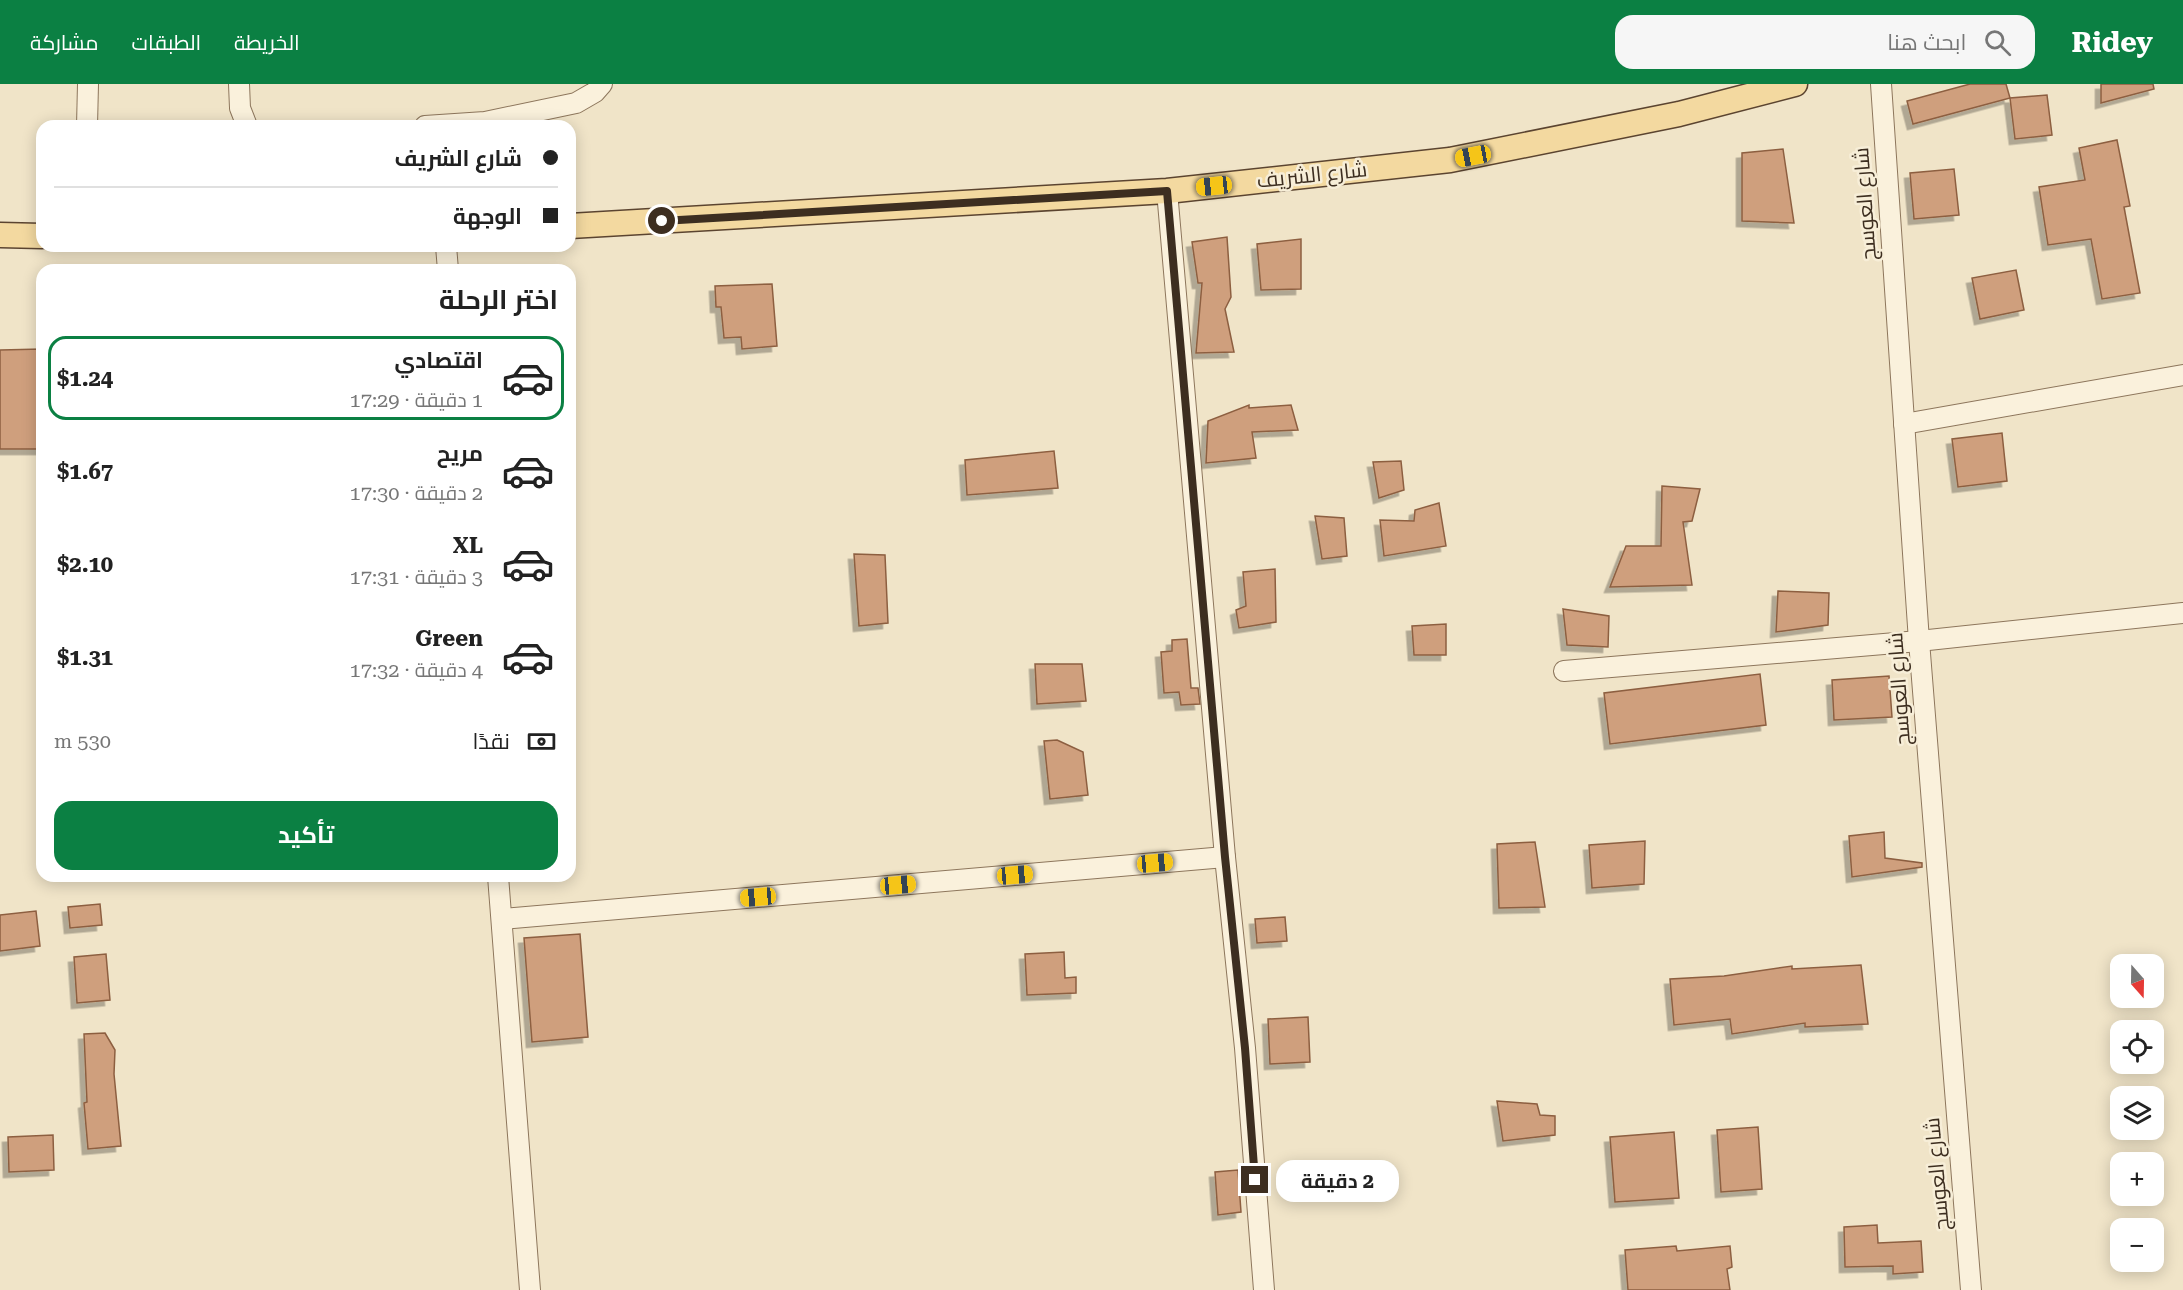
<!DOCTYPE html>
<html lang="ar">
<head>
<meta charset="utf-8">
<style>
	body { margin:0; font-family:"Roboto Serif",Cairo,serif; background:#f6f6f6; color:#222; direction:rtl; height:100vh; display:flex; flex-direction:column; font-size:22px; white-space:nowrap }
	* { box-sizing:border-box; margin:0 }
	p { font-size:20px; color:#767676 }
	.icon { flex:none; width:33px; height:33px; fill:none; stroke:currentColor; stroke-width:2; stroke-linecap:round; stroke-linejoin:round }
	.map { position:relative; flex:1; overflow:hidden; direction:ltr }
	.panel { position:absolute; left:36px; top:180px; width:540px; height:618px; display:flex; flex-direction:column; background:#fff; border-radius:18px; box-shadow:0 3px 15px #0003; direction:rtl }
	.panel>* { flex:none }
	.banner { position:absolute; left:36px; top:36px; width:540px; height:132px; border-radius:18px; box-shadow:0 3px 15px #0003; direction:rtl; display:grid; align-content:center; height:132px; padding:0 18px; background:#fff }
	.needle { width:39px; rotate:160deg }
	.controls { position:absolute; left:2110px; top:870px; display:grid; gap:12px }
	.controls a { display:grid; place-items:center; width:54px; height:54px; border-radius:12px; background:#fff; box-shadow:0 3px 15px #0003; font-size:30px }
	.end { position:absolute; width:27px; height:27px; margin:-14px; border:8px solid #3d2e20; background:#fff; box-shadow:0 0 0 3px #fff }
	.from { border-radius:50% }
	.bubble { position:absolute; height:42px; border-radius:18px; background:#fff; box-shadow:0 3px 15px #0003; font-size:20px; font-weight:700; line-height:42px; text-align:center; direction:rtl }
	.car { position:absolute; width:18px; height:36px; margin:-18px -9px; border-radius:8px; box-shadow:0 0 4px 2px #0007; background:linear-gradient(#f5c518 24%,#345 0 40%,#f5c518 0 76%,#345 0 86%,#f5c518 0) }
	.banner b { display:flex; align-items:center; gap:21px; height:57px; font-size:22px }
	.banner b+b { border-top:2px solid #e0e0e0 }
	.banner i { width:15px; height:15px; background:#222 }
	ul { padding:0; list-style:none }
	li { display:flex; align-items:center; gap:18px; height:84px; margin:0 12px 9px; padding:0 6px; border:3px solid transparent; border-radius:18px }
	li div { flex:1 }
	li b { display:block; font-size:22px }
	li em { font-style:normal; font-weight:700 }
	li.current { border-color:#0b8043 }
	li>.icon { width:54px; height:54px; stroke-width:1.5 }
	h2 { padding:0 18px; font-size:27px; line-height:72px }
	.pay { display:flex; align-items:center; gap:15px; height:66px; padding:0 18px; font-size:22px }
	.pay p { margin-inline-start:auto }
	.cta { display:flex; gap:12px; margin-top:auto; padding:12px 18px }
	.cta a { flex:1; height:69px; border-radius:18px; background:#0b8043; color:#fff; font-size:24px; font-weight:700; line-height:69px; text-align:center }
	header { display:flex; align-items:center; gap:36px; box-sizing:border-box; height:84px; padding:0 30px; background:#0b8043; color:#fff }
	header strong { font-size:28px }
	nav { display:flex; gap:33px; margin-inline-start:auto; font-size:21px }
	.search { width:420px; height:54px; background:#f6f6f6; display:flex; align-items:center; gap:15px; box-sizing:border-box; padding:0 21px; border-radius:18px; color:#767676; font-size:22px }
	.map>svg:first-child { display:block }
	.building { fill:#cf9f7d; stroke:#8d5f41; stroke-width:1.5; filter:url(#shadow) }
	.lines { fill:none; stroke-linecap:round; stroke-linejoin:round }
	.minor-casing { stroke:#8d765c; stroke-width:22 }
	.major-casing { stroke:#5b4430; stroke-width:27 }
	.minor { stroke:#faf1dc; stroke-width:20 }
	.major { stroke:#f3d9a0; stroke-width:24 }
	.route { stroke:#3d2e20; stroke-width:8 }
	.labels { text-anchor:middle; stroke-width:5; stroke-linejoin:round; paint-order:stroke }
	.street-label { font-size:21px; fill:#3d2e20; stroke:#f7eed8 }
</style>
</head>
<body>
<header>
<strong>Ridey</strong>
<div class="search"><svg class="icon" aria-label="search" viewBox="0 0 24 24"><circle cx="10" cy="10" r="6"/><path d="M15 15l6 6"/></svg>ابحث هنا</div>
<nav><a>الخريطة</a><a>الطبقات</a><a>مشاركة</a></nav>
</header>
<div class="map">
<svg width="2183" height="1206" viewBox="0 0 2183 1206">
	<defs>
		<filter id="shadow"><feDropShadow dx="-5.5" dy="5.5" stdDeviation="0" flood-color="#0004"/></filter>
	</defs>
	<rect width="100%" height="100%" fill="#f0e4c8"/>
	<g class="building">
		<polygon points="1970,0 2006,0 2010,14 1913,40 1907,17"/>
		<polygon points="2101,0 2153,0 2154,5 2101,19"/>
		<polygon points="2047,11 2052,51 2015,55 2010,14"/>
		<polygon points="2117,56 2130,122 2124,123 2140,209 2102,215 2091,155 2048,161 2039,103 2085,96 2079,64"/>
		<polygon points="1783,65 1794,139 1742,137 1742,69"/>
		<polygon points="1954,85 1959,131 1914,135 1910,89"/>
		<polygon points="1227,153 1231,213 1225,225 1234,268 1196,269 1202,199 1198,199 1192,158"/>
		<polygon points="1301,155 1301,205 1261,206 1257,160"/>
		<polygon points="2016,186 2024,226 1980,235 1972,194"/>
		<polygon points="772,200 777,262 742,265 741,253 724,254 721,223 716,223 715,202"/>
		<polygon points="42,265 42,365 0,365 0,266"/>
		<polygon points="1249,321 1249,324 1291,321 1298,346 1252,348 1256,374 1206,379 1208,337"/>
		<polygon points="2002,349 2007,397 1958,403 1952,355"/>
		<polygon points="1054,367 1058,404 967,411 965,376"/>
		<polygon points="1401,377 1404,406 1379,414 1373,378"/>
		<polygon points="1662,402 1700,405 1692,437 1683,438 1692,501 1610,503 1626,462 1661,462"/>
		<polygon points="1439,419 1446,462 1384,472 1380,436 1414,437 1415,426"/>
		<polygon points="1315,432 1344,434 1347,472 1322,475"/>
		<polygon points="854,470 885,471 888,539 859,542"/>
		<polygon points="1275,485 1276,538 1239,544 1236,526 1246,522 1243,488"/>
		<polygon points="1778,507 1829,509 1828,541 1776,548"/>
		<polygon points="1563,525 1609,532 1608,563 1567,561"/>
		<polygon points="1446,540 1446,571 1414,571 1412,542"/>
		<polygon points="1187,555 1191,604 1198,604 1200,620 1181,621 1179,608 1164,609 1161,568 1172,567 1172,556"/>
		<polygon points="1035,580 1082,580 1086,617 1037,620"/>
		<polygon points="1760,590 1766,641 1610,660 1604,609"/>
		<polygon points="1889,592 1892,633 1834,636 1832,596"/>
		<polygon points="1057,656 1083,668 1088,711 1050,715 1044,657"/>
		<polygon points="1884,748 1885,774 1922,779 1922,783 1852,793 1849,752"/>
		<polygon points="1645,757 1644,800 1592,804 1589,761"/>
		<polygon points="1535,758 1545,823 1499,824 1497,760"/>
		<polygon points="100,820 102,841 70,844 68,823"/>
		<polygon points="36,827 40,862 0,867 0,831"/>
		<polygon points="1285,833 1287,857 1257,859 1255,835"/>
		<polygon points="580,850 588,953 532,958 524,854"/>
		<polygon points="1064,868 1065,894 1076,893 1076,909 1027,911 1025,870"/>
		<polygon points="106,870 110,916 77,919 74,873"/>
		<polygon points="1861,881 1868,940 1805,943 1805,939 1732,950 1730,935 1674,941 1670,895 1724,892 1792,882 1792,885"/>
		<polygon points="1308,933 1310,978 1270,980 1268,935"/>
		<polygon points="105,949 115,966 114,990 121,1062 88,1065 84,1019 87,1018 84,950"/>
		<polygon points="1497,1017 1537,1020 1540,1031 1555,1032 1555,1051 1503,1057"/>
		<polygon points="1758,1043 1762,1105 1721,1108 1717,1046"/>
		<polygon points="1674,1048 1679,1114 1615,1118 1610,1053"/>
		<polygon points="53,1051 54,1086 9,1088 8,1053"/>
		<polygon points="1238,1086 1241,1128 1218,1131 1215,1088"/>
		<polygon points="1877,1141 1878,1159 1921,1157 1923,1188 1893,1190 1893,1182 1845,1183 1844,1143"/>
		<polygon points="1676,1162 1677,1167 1730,1162 1732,1183 1727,1185 1730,1206 1628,1206 1625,1166"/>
	</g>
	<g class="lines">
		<defs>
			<g id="minor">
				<polyline points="239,0 240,24 247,42"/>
				<polyline points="1881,0 1919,557 1971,1206"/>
				<polyline points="87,42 88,0"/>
				<polyline points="425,42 485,38 576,19 595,8 602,0"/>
				<polyline points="1167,107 1225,773 1245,964 1264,1206"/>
				<polyline points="446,162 448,186"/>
				<polyline points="1904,340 2183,291"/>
				<polyline points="1564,587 1919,557 2183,529"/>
				<polyline points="498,792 530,1206"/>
				<polyline points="502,835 1225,773"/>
			</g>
			<g id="major">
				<polyline points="570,142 1167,107 1450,76 1679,30 1795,0"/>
				<polyline points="0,151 42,152"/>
			</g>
		</defs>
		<use href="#minor" class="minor-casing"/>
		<use href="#major" class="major-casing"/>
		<use href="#minor" class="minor"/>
		<use href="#major" class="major"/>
	</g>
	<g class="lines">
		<polyline class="route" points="662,137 1167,107 1225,773 1245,964 1255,1096"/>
	</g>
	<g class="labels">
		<g class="street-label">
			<text transform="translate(1312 91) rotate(-6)" y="7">شارع الشريف</text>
			<text transform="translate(1865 120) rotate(-94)" y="7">شارع العوسج</text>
			<text transform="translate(1899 605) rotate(-94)" y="7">شارع العوسج</text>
			<text transform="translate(1937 1090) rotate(-95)" y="7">شارع العوسج</text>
		</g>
	</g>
</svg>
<div class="controls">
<a><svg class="needle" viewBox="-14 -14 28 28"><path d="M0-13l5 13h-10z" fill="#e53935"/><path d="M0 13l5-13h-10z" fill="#767676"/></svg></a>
<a><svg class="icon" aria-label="locate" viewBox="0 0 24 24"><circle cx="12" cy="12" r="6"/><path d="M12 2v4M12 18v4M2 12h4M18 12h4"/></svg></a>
<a><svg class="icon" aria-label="layers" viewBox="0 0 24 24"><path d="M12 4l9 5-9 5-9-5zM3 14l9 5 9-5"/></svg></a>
<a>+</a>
<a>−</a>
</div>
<i class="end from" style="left:662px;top:137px"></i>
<i class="end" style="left:1255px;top:1096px"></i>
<div class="bubble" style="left:1276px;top:1076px;width:123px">2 دقيقة</div>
<i class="car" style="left:1473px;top:72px;rotate:259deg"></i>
<i class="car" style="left:1214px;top:102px;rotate:264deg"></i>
<i class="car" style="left:1155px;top:779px;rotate:85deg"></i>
<i class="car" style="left:1015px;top:791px;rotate:85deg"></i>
<i class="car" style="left:898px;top:801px;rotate:85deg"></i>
<i class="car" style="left:758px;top:813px;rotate:265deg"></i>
<div class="banner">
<b><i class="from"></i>شارع الشريف</b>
<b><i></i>الوجهة</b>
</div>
<section class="panel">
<h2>اختر الرحلة</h2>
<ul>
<li class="current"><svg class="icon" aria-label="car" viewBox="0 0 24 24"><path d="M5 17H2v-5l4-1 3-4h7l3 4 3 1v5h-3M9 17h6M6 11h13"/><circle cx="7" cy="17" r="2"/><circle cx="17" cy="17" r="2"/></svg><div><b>اقتصادي</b><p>1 دقيقة · 17:29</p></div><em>$1.24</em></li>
<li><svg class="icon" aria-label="car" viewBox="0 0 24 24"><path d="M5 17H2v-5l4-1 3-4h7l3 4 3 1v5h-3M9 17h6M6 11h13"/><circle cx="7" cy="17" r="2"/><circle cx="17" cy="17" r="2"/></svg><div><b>مريح</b><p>2 دقيقة · 17:30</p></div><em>$1.67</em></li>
<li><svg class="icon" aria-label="car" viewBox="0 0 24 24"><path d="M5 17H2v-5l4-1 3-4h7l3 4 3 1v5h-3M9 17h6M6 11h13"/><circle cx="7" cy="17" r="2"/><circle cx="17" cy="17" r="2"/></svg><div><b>XL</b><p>3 دقيقة · 17:31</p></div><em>$2.10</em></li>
<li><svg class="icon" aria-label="car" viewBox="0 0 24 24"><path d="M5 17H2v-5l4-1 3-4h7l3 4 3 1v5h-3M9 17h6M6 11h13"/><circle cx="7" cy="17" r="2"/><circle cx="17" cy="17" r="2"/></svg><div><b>Green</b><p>4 دقيقة · 17:32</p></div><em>$1.31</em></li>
</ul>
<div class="pay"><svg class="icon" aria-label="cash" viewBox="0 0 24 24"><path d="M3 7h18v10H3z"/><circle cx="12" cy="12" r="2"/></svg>نقدًا<p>530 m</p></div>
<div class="cta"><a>تأكيد</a></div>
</section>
</div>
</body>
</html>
